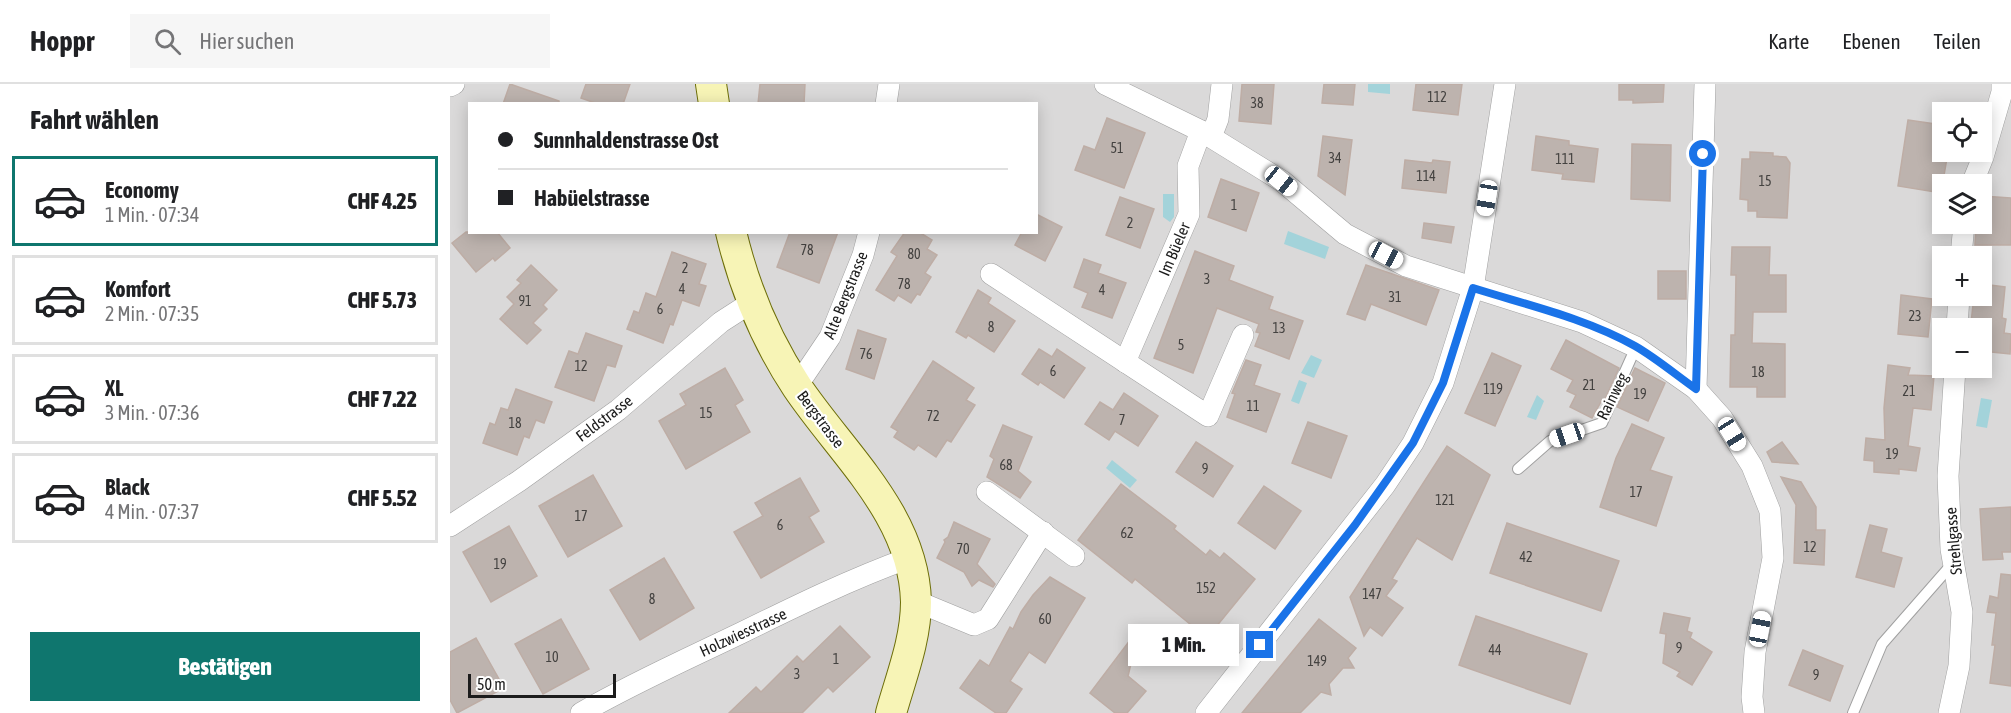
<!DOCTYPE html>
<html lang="de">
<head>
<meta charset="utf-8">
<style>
	body { margin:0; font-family:"Asap Condensed",sans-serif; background:#f6f6f6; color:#202124; height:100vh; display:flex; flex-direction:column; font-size:22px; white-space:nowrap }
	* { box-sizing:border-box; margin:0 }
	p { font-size:20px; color:#757577 }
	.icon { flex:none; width:33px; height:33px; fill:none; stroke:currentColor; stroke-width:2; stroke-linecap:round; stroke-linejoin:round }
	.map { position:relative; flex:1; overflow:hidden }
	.side { display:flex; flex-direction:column; background:#fff; width:450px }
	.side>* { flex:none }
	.hud { position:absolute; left:18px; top:18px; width:570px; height:132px; border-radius:0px; box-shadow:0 3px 15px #0003; display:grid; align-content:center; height:132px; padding:0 30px; background:#fff }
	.controls { position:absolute; left:1482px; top:18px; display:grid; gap:12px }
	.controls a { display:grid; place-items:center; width:60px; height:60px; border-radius:0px; background:#fff; box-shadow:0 3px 15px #0003; font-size:30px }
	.scale { position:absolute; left:18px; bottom:15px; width:148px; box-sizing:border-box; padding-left:6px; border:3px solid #1c1c1c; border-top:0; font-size:16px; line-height:21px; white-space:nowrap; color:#1c1c1c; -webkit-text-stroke:4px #fff; paint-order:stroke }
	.end { position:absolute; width:27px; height:27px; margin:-14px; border:8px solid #1a73e8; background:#fff; box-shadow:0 0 0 3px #fff }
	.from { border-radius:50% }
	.bubble { position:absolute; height:42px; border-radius:0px; background:#fff; box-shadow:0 3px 15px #0003; font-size:20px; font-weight:800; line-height:42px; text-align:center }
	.car { position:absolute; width:18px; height:36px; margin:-18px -9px; border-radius:8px; box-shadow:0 0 4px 2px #0007; background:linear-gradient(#fff 24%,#345 0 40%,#fff 0 76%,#345 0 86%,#fff 0) }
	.hud b { display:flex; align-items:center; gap:21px; height:57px; font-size:22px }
	.hud b+b { border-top:2px solid #e0e0e0 }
	.hud i { width:15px; height:15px; background:#202124 }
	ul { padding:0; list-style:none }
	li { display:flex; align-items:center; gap:18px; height:90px; margin:0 12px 9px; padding:0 18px; border:3px solid #e0e0e0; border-radius:0px }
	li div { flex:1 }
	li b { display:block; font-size:22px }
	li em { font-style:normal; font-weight:800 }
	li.on { border-color:#0f766e }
	li>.icon { width:54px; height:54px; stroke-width:1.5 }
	h2 { padding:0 30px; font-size:27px; line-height:72px }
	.button { display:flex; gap:12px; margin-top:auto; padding:12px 30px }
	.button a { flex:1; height:69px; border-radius:0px; background:#0f766e; color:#fff; font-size:24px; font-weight:800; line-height:69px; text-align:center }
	header { display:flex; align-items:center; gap:36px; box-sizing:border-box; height:84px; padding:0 30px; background:#fff; border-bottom:2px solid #e0e0e0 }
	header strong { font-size:28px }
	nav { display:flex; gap:33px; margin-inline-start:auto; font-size:21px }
	.search { width:420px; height:54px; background:#f6f6f6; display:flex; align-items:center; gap:15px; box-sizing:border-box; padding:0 21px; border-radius:0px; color:#757577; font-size:22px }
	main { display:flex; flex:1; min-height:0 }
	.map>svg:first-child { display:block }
	.residential { fill:#dad9d9; fill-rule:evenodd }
	.water { fill:#a3d3da }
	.building { fill:#bdb3ae; stroke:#beada5; stroke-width:1.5 }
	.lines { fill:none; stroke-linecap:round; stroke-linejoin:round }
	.lane-casing { stroke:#a0a0a0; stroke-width:12 }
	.street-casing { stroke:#a0a0a0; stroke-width:22 }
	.secondary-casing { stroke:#6d6e08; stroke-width:32 }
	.lane { stroke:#fff; stroke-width:10 }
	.street { stroke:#fff; stroke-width:21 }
	.secondary { stroke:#f7f4b6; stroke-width:30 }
	.route { stroke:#1a73e8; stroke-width:8 }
	.labels { text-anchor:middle; stroke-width:4.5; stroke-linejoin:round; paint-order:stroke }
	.number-label { font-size:14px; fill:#444240 }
	.street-label { font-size:16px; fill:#1c1c1c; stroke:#fff }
</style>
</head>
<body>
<header>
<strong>Hoppr</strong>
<div class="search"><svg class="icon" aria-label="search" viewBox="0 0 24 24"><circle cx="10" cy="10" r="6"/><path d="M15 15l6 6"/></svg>Hier suchen</div>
<nav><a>Karte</a><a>Ebenen</a><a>Teilen</a></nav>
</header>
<main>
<section class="side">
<h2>Fahrt wählen</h2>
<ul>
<li class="on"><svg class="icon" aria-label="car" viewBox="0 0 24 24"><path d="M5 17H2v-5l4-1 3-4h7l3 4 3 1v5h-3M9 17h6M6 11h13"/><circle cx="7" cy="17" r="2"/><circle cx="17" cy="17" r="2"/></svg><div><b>Economy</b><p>1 Min. · 07:34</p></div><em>CHF 4.25</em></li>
<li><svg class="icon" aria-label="car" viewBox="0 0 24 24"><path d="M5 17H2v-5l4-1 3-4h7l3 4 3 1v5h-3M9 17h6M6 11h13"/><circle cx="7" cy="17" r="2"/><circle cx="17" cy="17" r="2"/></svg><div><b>Komfort</b><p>2 Min. · 07:35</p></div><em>CHF 5.73</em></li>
<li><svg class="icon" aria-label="car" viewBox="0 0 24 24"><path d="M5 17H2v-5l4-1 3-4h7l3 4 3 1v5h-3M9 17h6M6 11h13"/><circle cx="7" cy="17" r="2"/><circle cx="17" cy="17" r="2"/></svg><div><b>XL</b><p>3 Min. · 07:36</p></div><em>CHF 7.22</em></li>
<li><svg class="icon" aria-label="car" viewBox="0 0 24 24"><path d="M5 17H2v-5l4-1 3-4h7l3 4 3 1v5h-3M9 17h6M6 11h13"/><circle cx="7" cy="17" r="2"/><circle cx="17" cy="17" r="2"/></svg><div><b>Black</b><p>4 Min. · 07:37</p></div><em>CHF 5.52</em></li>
</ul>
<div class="button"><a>Bestätigen</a></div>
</section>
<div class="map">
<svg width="1561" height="629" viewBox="0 0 1561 629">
	<rect width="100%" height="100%" fill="#ede8e2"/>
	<path class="residential" d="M0,0H1561V629H0ZM20,20H586V148H20ZM1492,28H1532V68H1492ZM1492,100H1532V140H1492ZM1492,172H1532V212H1492ZM1492,244H1532V284H1492Z"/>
	<g class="water">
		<polygon points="918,0 940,0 940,10 918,8"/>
		<polygon points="713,110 724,110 724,133 720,138 713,133"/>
		<polygon points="838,147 879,163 875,175 834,160"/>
		<polygon points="861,271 872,276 864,294 851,289"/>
		<polygon points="849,296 857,299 849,320 841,317"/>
		<polygon points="1087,311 1094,317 1086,336 1077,333"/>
		<polygon points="1531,314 1542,316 1537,344 1526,342"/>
		<polygon points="662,376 687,396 680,404 656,384"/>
		<polygon points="684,548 708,556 698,568 689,560 681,557"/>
	</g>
	<g class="building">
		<polygon points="60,0 109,17 109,20 53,20"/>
		<polygon points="136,0 180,0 173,20 148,20 131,14"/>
		<polygon points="310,0 355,0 354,20 308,20"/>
		<polygon points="792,0 824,0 821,40 789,37"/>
		<polygon points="874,0 905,0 903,21 872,19"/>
		<polygon points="966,0 1012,0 1008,31 963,26"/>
		<polygon points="1169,0 1214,0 1213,18 1183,19 1183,16 1169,16"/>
		<polygon points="657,34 695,49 674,104 625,86 634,62 645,66"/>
		<polygon points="1458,36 1492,41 1492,68 1498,68 1491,109 1448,102"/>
		<polygon points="873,52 902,56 895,111 868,92"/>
		<polygon points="1086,52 1119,57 1119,61 1148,65 1144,98 1112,95 1113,90 1082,86"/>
		<polygon points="1182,60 1221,61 1220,117 1181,115"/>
		<polygon points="1300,68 1323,69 1323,72 1336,73 1340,79 1337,134 1307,133 1307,127 1298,127 1298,116 1290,115 1292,75 1300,75"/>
		<polygon points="955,76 982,79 983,76 1000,78 996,109 952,104"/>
		<polygon points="771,95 809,109 796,147 758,133"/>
		<polygon points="1532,112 1561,114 1561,161 1525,161 1526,140 1532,140"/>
		<polygon points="670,113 704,125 690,164 656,151"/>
		<polygon points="586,130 612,143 595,177 565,161 572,148 586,148"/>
		<polygon points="974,139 1004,143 1001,159 972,154"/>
		<polygon points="16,148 47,148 60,164 45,177 43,174 26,188 2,159"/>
		<polygon points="340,148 388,148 369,199 327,183"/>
		<polygon points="455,148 469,148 482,156 477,165 487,171 475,189 481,193 470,211 467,210 461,219 448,211 444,217 426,206 447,172 441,168"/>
		<polygon points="1282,163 1320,163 1319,191 1336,191 1336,228 1303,228 1302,259 1335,260 1335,313 1307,313 1307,303 1280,303 1281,251 1285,251 1286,191 1281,191"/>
		<polygon points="745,167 784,182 779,196 823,213 819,225 853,237 839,275 805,262 810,249 806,248 809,240 767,224 743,289 704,274"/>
		<polygon points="222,168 256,180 249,200 256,202 249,222 232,216 223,241 220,240 213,259 177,245 184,227 189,229 196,209 206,213"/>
		<polygon points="634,175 651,181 648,189 676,199 662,234 632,223 638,209 624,203"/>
		<polygon points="81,181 107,206 93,221 97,225 83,239 91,246 77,260 50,235 64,220 57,213 71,199 67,196"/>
		<polygon points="916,181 989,206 976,241 921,220 915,236 897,230"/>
		<rect x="1208" y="187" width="28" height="28"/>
		<polygon points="1532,200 1555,203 1552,234 1556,235 1554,249 1561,250 1560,270 1532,267 1532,240 1521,239 1524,212 1532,212"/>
		<polygon points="528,206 541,214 538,219 565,237 544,268 518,251 516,254 506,248"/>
		<polygon points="1451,211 1482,215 1478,253 1448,250"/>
		<polygon points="408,246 436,255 424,295 396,285"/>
		<polygon points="136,249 172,262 165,283 157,281 144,317 105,303 119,267 128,270"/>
		<polygon points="1116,256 1169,284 1154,317 1152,316 1142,334 1120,323 1126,311 1117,307 1123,296 1101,285"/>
		<polygon points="589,265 602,273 607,265 635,284 614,314 590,298 588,301 572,290"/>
		<polygon points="1042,269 1071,282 1045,342 1015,329"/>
		<polygon points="796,276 811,281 804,301 830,310 816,348 777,333 785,310 782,309"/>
		<polygon points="483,277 524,304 516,316 525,321 501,358 497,356 486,373 468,361 464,366 444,353 448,347 441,343"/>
		<polygon points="1438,281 1460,284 1458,291 1484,292 1481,326 1463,324 1458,362 1470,364 1466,387 1449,385 1449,390 1424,388 1424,377 1414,376 1416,354 1435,356 1434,324"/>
		<polygon points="275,284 293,316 285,321 300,348 236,385 209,337 236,321 230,310"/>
		<polygon points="1185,284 1215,299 1198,337 1167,323"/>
		<polygon points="66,305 102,318 94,339 86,336 79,354 74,352 67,371 33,359 40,339 45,341 51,324 58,326"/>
		<polygon points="674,309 708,332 688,362 665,347 659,356 635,340 650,318 663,326"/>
		<polygon points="858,338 897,352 881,394 842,379"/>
		<polygon points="1182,340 1214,354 1200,386 1222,393 1206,442 1150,423 1166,374"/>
		<polygon points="553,341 582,353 568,387 581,398 570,414 537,393 544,375 540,372"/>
		<polygon points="746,358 783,382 763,413 726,388"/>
		<polygon points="1332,358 1348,380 1322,378 1317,368"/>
		<polygon points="997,362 1040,391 1002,476 967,454 942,495 947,497 936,512 953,524 932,552 920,543 914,552 900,513"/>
		<polygon points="143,391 172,442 118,473 89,422"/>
		<polygon points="1331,393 1351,398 1366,423 1366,446 1375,446 1374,481 1344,479 1346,421"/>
		<polygon points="350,394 369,427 359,433 374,458 311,494 284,448 313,432 305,419"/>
		<polygon points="671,400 726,442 724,445 756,471 760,466 770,474 774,469 805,495 757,554 685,495 682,499 628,456"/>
		<polygon points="814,402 851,427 825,465 788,439"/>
		<polygon points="1561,423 1561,468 1552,468 1553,475 1533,476 1530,425"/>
		<polygon points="504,438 540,455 527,480 545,500 543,503 529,496 522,502 514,488 487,474 495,458 494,456 498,453"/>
		<polygon points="1057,439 1169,477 1151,527 1040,489"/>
		<polygon points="1420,441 1437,445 1431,468 1452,474 1444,503 1406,493"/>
		<polygon points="59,442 87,492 41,518 13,468"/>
		<polygon points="214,474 244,524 190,556 160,506"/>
		<polygon points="1551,490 1561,491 1561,602 1540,599 1545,561 1542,561 1546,529 1537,528 1540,512 1548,514"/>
		<polygon points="600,493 635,514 595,579 579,568 560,597 572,605 556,629 546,629 510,604 530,576 539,582 560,543 563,545 571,528 583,511"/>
		<polygon points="1214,529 1240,534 1237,547 1242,549 1240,554 1262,568 1242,601 1227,592 1230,588 1213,579 1216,550 1210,549"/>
		<polygon points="1026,532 1137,570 1120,620 1009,581"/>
		<polygon points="111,535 139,585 93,610 65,560"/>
		<polygon points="869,535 906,564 898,574 904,584 893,584 879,600 881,611 871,608 850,629 792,629"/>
		<polygon points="390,542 420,573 383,608 378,603 352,629 279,629 306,603 311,608 347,572 353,578"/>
		<polygon points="690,543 678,592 696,607 677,629 665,629 640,609"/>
		<polygon points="26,554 54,604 7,629 0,616 0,568"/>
		<polygon points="1353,566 1393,582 1380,617 1339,601"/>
	</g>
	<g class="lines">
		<defs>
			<g id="lane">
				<polyline points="1068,385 1100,357 1152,339 1186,263"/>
				<polyline points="1403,629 1432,560 1503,479"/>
			</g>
			<g id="street">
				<polyline points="655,0 751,47 832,97 895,150 956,182 1132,238 1186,263 1246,305 1272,334 1302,382 1320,427 1323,474 1305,568 1302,613 1304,629"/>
				<polyline points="0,2 4,0"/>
				<polyline points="436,20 439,0"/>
				<polyline points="761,53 768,35 772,0"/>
				<polyline points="1522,100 1533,73 1552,8 1552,0"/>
				<polyline points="1511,172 1514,140"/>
				<polyline points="541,190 758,332 793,251"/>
				<polyline points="1507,244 1509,212"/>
				<polyline points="675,278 739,130 738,82 751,47"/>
				<polyline points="347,302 380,253 413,171 419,148"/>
				<polyline points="1246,305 1255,0"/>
				<polyline points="537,408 624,472"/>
				<polyline points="0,442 69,397 168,326 271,238 302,218"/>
				<polyline points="466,517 524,541 538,535 593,448"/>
				<path d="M131,629C183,599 237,575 291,549C346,522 401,495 459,474"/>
				<polyline points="756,629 935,401 963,359 993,299 1023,204 1055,0"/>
				<polyline points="1499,629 1509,582 1512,528 1501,465 1498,392 1505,284"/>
			</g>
			<g id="secondary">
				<polyline points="261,0 264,20"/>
				<path d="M281,148C294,203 316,256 347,303C392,370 464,431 466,518C466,556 451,593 441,629"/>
			</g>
		</defs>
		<use href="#lane" class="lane-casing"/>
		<use href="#street" class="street-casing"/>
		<use href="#secondary" class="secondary-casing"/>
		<use href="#lane" class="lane"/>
		<use href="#street" class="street"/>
		<use href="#secondary" class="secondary"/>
	</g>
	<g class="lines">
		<path class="route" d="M810,561L905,441L963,359L993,299L1023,204C1077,221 1135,234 1185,262C1206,274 1226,291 1246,305L1253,70"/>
	</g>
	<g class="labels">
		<g class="number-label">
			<text x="987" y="18">112</text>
			<text x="807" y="24">38</text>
			<text x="667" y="69">51</text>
			<text x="885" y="79">34</text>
			<text x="1115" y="80">111</text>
			<text x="976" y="97">114</text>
			<text x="1315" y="102">15</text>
			<text x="784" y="126">1</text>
			<text x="680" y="144">2</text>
			<text x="357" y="171">78</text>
			<text x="464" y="175">80</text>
			<text x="235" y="189">2</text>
			<text x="757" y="200">3</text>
			<text x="454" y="205">78</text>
			<text x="232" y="210">4</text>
			<text x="652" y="211">4</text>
			<text x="945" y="218">31</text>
			<text x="75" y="222">91</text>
			<text x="210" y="230">6</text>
			<text x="1465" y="237">23</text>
			<text x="541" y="248">8</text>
			<text x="829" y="249">13</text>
			<text x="731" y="266">5</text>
			<text x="416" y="275">76</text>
			<text x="131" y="287">12</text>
			<text x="603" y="292">6</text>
			<text x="1308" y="293">18</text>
			<text x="1139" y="306">21</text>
			<text x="1043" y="310">119</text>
			<text x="1459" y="312">21</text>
			<text x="1190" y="315">19</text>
			<text x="803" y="327">11</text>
			<text x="256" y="334">15</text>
			<text x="483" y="337">72</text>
			<text x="672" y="341">7</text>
			<text x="65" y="344">18</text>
			<text x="1442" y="375">19</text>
			<text x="556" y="386">68</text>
			<text x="755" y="390">9</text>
			<text x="1186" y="413">17</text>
			<text x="995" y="421">121</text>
			<text x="131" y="437">17</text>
			<text x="330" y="446">6</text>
			<text x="677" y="454">62</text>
			<text x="1360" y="468">12</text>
			<text x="513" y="470">70</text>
			<text x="1076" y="478">42</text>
			<text x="50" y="485">19</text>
			<text x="756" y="509">152</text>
			<text x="922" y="515">147</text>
			<text x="202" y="520">8</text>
			<text x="595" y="540">60</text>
			<text x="1229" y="569">9</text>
			<text x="1045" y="571">44</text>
			<text x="102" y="578">10</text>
			<text x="386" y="580">1</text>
			<text x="867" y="582">149</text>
			<text x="347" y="595">3</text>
			<text x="1366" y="596">9</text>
		</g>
		<g class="street-label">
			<text transform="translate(724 165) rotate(-67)" y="6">Im Büeler</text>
			<text transform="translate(395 211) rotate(-68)" y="6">Alte Bergstrasse</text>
			<text transform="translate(1162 312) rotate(-64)" y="6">Rainweg</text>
			<text transform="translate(154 334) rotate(-37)" y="6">Feldstrasse</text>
			<text transform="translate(371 335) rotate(53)" y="6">Bergstrasse</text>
			<text transform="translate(1503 457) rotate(-95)" y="6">Strehlgasse</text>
			<text transform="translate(293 548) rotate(-25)" y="6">Holzwiesstrasse</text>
		</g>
	</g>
</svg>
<div class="controls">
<a><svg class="icon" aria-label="locate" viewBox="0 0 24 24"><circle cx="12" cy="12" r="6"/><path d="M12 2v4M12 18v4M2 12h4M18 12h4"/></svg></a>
<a><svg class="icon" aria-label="layers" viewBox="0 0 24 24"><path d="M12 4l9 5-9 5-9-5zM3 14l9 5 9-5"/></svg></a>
<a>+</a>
<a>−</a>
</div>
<div class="scale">50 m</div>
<i class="end from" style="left:1253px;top:70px"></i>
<i class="end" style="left:810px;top:561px"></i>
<div class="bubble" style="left:678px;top:540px;width:111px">1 Min.</div>
<i class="car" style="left:831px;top:97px;rotate:129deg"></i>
<i class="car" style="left:1037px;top:114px;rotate:189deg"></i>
<i class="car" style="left:936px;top:171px;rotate:118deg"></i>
<i class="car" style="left:1282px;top:350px;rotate:148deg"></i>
<i class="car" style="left:1117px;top:351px;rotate:251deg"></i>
<i class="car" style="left:1310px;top:545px;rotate:11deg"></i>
<div class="hud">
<b><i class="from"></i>Sunnhaldenstrasse Ost</b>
<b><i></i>Habüelstrasse</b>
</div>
</div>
</main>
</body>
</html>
